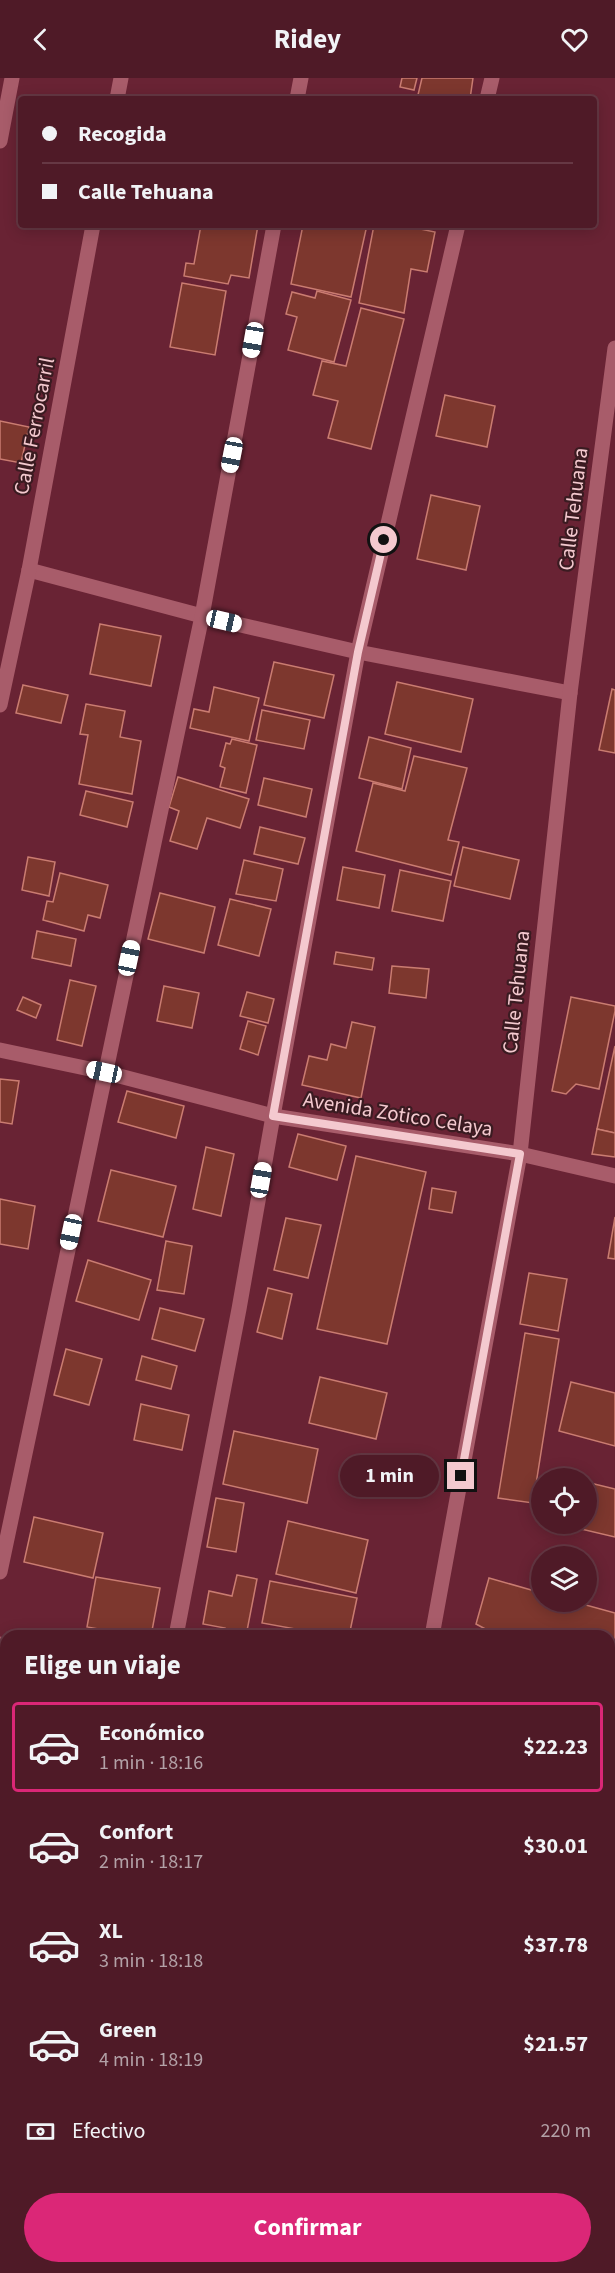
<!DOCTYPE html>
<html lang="es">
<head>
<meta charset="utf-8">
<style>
	body { margin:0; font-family:"Source Sans 3",sans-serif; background:#55232f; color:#f1f3f6; height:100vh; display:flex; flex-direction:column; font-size:22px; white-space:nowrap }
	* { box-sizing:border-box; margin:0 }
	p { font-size:20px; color:#b3a1a7 }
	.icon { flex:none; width:33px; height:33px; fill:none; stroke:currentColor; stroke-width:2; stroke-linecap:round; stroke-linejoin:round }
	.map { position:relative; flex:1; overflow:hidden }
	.side { position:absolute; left:0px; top:1552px; width:615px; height:644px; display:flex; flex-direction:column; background:#4f1a27; border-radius:18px 18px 0 0; box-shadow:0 3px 15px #0003,0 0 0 2px #663844 }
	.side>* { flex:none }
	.top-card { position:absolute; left:18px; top:18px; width:579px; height:132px; border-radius:6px; box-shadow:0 3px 15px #0003,0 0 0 2px #663844; display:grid; align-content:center; height:132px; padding:0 24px; background:#4f1a27 }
	.tools { position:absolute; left:531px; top:1390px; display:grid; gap:12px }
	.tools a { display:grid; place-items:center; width:66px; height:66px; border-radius:50%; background:#4f1a27; box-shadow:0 3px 15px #0003,0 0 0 2px #663844; font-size:30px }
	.end { position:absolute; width:27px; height:27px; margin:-14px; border:8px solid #f4c9cf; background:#111; box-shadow:0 0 0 3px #111 }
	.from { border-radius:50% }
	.bubble { position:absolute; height:42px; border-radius:21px; background:#4f1a27; box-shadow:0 3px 15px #0003,0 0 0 2px #663844; font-size:20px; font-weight:700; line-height:42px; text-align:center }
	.car { position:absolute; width:18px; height:36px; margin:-18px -9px; border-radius:8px; box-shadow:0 0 4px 2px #0007; background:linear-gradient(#fff 24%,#345 0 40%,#fff 0 76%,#345 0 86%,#fff 0) }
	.top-card b { display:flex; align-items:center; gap:21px; height:57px; font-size:22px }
	.top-card b+b { border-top:2px solid #663844 }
	.top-card i { width:15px; height:15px; background:#f1f3f6 }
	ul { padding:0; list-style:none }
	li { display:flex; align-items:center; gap:18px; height:90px; margin:0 12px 9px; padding:0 12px; border:3px solid transparent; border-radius:6px }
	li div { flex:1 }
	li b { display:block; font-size:22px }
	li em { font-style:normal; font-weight:700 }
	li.on { border-color:#db2777 }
	li>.icon { width:54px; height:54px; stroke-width:1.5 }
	h2 { padding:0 24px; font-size:27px; line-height:72px }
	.pay { display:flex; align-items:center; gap:15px; height:66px; padding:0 24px; font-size:22px }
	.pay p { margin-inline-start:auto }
	.cta { display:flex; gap:12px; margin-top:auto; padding:12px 24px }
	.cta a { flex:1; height:69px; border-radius:36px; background:#db2777; color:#fff; font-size:24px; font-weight:700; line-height:69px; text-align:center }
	header { display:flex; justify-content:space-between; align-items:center; height:78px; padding:0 24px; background:#4f1a27; font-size:27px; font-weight:700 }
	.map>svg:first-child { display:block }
	.green { fill:#7f50a3 }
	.building { fill:#7d372e; stroke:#ca7c71; stroke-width:1.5 }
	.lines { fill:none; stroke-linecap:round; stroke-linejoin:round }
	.minor { stroke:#a85c6a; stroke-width:15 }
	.route { stroke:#f4c9cf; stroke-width:8 }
	.labels { text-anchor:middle; stroke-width:4.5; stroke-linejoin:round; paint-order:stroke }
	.street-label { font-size:21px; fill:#f4c9cf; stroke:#3a1b21 }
</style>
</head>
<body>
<header><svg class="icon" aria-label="back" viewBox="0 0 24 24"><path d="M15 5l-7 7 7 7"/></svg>Ridey<svg class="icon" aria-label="heart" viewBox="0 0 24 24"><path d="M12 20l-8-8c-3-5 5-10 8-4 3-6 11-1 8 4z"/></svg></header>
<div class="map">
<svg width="615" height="2195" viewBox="0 0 615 2195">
	<rect width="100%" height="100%" fill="#692334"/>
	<polygon class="green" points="0,1743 6,1744 6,2190 300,2190 299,2195 0,2195"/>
	<g class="building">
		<polygon points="402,0 417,0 414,12 400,9"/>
		<polygon points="422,0 473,0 470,21 417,21"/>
		<polygon points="201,147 258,147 249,200 231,197 228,206 184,198 186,185 194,186"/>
		<polygon points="303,147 367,147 351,219 291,206"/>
		<polygon points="374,147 401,147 435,154 427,194 411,191 404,235 359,225"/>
		<polygon points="182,205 226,213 215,277 170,269"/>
		<polygon points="317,213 351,222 334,284 288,272 297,239 286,236 292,214 315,220"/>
		<polygon points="361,230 404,241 371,371 328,360 338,323 313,317 322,283 346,288"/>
		<polygon points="445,317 495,328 487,369 436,358"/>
		<polygon points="0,343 29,349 21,385 0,381"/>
		<polygon points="431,417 480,428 466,492 417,481"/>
		<polygon points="100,546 161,558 151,608 90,596"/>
		<polygon points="274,584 334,597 324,640 264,627"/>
		<polygon points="397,604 473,621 461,674 385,656"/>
		<polygon points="23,607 68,617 61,645 16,635"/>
		<polygon points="214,609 259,620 249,663 190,650 194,631 209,634"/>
		<polygon points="612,611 615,612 615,675 599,672"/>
		<polygon points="86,626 125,633 120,659 141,663 132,716 79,706 88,657 80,656"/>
		<polygon points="262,632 310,642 304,671 256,662"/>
		<polygon points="369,659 411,670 402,711 359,700"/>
		<polygon points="232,661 257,667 246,715 220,709 225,690 220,688 226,665 230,666"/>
		<polygon points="414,678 467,690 448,762 459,764 451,797 356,773 373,705 405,713"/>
		<polygon points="178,699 249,721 240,750 207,740 197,771 170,763 179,733 169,729"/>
		<polygon points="264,700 312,711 306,739 258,727"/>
		<polygon points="86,713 133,724 127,749 80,737"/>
		<polygon points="260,749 305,760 298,786 254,776"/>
		<polygon points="463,769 519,782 510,821 454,808"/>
		<polygon points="28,779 55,784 49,818 22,812"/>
		<polygon points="244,782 283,791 276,823 236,816"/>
		<polygon points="343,789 385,797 379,830 337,822"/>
		<polygon points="400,792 451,803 443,843 392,833"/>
		<polygon points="60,795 108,807 100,840 88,837 84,853 43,842 47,823 53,824"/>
		<polygon points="160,815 215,829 204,875 148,861"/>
		<polygon points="230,821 271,831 259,878 218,867"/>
		<polygon points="37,853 76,861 71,888 32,880"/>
		<polygon points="336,874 374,880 372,892 334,886"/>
		<polygon points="392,888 429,891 426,920 389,915"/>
		<polygon points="70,902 96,908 82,968 57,962"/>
		<polygon points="164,908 199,915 192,950 157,943"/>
		<polygon points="247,914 274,921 268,945 240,938"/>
		<polygon points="23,919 41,927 36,940 17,932"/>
		<polygon points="571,919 615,928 615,933 599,1011 576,1006 566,1016 552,1013"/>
		<polygon points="248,943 266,948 258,977 240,971"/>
		<polygon points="352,944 375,949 361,1020 302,1007 309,978 327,982 331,966 346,970"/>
		<polygon points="615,968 615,1055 597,1051"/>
		<polygon points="0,1001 19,1003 12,1046 0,1044"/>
		<polygon points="127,1013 184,1028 176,1060 118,1044"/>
		<polygon points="597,1051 615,1055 615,1079 592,1076"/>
		<polygon points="298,1056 346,1068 337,1102 289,1089"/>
		<polygon points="206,1069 234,1076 221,1138 193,1131"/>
		<polygon points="356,1078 426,1094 387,1266 317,1251"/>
		<polygon points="111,1092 176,1108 163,1159 98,1143"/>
		<polygon points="432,1110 456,1114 452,1135 429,1131"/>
		<polygon points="0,1121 35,1128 28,1171 0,1166"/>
		<polygon points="615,1139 615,1181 608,1180"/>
		<polygon points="286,1140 321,1147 308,1200 274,1192"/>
		<polygon points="166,1163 192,1168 184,1216 157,1212"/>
		<polygon points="88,1182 151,1202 139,1242 76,1223"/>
		<polygon points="529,1195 567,1201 558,1253 520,1246"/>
		<polygon points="268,1210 292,1216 282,1261 257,1254"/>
		<polygon points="160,1230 204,1241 195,1273 152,1261"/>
		<polygon points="525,1255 559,1261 533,1425 498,1420"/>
		<polygon points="66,1271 102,1281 89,1327 54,1317"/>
		<polygon points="142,1278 177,1288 171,1311 136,1302"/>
		<polygon points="320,1299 387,1315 376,1361 309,1345"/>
		<polygon points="571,1304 615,1315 615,1368 559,1353"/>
		<polygon points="141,1326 189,1337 182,1372 134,1362"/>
		<polygon points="234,1353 318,1371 307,1425 223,1406"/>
		<polygon points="548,1395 572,1401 546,1401"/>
		<polygon points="586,1404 615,1411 615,1459 560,1446 586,1446"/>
		<polygon points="216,1420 244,1425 236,1474 207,1469"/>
		<polygon points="542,1422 542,1442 537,1441"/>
		<polygon points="34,1439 103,1455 93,1500 24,1484"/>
		<polygon points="288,1443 368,1462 356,1515 276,1496"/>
		<polygon points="237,1497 257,1501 246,1558 223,1558 225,1550 203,1546 209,1513 232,1518"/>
		<polygon points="96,1499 160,1510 151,1558 138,1558 87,1549"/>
		<polygon points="489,1500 542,1515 542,1524 575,1524 615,1535 615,1589 609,1588 609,1558 490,1558 491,1554 476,1546"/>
		<polygon points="270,1503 357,1520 349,1558 334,1558 262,1545"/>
		<polygon points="3,1598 6,1599 6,1683 0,1682 0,1616"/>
		<polygon points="609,1708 615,1710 615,1738 610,1763"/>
		<polygon points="615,2106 615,2144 609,2143 609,2130"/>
		<polygon points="522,2190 579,2190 577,2195 557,2195 541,2191 540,2195 521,2195"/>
	</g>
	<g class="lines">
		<g class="minor">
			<polyline points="117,21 121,0"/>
			<polyline points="297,21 301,0"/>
			<polyline points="487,21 492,0"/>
			<polyline points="0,63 12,0"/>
			<polyline points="29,492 202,538 358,574 570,615"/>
			<polyline points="0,627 29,492 93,147"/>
			<polyline points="0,972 104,994 273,1038 520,1076 615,1098"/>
			<polyline points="0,1494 202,538 274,147"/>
			<polyline points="176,1558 239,1231 273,1038 358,574 458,147"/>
			<polyline points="432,1558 520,1076 570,615 615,270"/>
			<polyline points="0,1566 6,1568"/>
			<polyline points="609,1678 615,1679"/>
			<polyline points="609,1810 615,1786"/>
			<polyline points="609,2018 615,2019"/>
			<polyline points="331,2195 331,2190"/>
			<polyline points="513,2195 514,2190"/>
		</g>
	</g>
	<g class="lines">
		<polyline class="route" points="384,462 358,574 273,1038 520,1076 461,1398"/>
	</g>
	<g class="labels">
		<g class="street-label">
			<text transform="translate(34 348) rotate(-79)" y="7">Calle Ferrocarril</text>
			<text transform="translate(573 431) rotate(-83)" y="7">Calle Tehuana</text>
			<text transform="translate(516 914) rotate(-84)" y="7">Calle Tehuana</text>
			<text transform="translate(398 1036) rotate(9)" y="7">Avenida Zotico Celaya</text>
		</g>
	</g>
</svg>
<div class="tools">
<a><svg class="icon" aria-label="locate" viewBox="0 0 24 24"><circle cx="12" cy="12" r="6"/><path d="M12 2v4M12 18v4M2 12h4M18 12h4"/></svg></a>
<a><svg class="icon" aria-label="layers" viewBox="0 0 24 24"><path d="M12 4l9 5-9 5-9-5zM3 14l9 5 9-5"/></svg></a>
</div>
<i class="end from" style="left:384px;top:462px"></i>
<i class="end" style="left:461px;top:1398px"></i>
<div class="bubble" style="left:340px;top:1377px;width:99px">1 min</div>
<i class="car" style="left:253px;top:262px;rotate:190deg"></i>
<i class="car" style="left:232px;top:377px;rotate:191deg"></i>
<i class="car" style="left:224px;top:543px;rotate:103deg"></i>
<i class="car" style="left:129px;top:880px;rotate:12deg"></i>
<i class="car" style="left:104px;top:994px;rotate:282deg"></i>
<i class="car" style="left:261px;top:1102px;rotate:10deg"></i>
<i class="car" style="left:71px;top:1154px;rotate:192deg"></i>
<div class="top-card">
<b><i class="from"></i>Recogida</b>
<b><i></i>Calle Tehuana</b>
</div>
<section class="side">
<h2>Elige un viaje</h2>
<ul>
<li class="on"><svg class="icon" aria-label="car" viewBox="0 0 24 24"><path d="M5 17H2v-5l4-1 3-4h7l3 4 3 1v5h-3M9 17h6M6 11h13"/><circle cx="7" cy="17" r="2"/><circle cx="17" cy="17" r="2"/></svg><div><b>Económico</b><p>1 min · 18:16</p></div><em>$22.23</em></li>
<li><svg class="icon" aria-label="car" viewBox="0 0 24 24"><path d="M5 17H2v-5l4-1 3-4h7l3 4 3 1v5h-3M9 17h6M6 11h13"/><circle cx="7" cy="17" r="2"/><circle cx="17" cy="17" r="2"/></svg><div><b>Confort</b><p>2 min · 18:17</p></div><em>$30.01</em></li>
<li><svg class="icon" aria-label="car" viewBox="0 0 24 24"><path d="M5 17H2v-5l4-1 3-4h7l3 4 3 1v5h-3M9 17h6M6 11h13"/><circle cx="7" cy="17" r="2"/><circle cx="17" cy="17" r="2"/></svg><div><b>XL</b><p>3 min · 18:18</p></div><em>$37.78</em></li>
<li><svg class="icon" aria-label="car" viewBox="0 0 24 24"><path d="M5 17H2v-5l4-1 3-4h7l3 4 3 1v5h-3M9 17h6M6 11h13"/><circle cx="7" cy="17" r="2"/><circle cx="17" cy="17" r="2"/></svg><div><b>Green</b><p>4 min · 18:19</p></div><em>$21.57</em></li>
</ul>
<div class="pay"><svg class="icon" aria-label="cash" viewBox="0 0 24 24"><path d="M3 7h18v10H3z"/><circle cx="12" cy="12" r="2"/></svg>Efectivo<p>220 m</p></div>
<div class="cta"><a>Confirmar</a></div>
</section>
</div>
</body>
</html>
